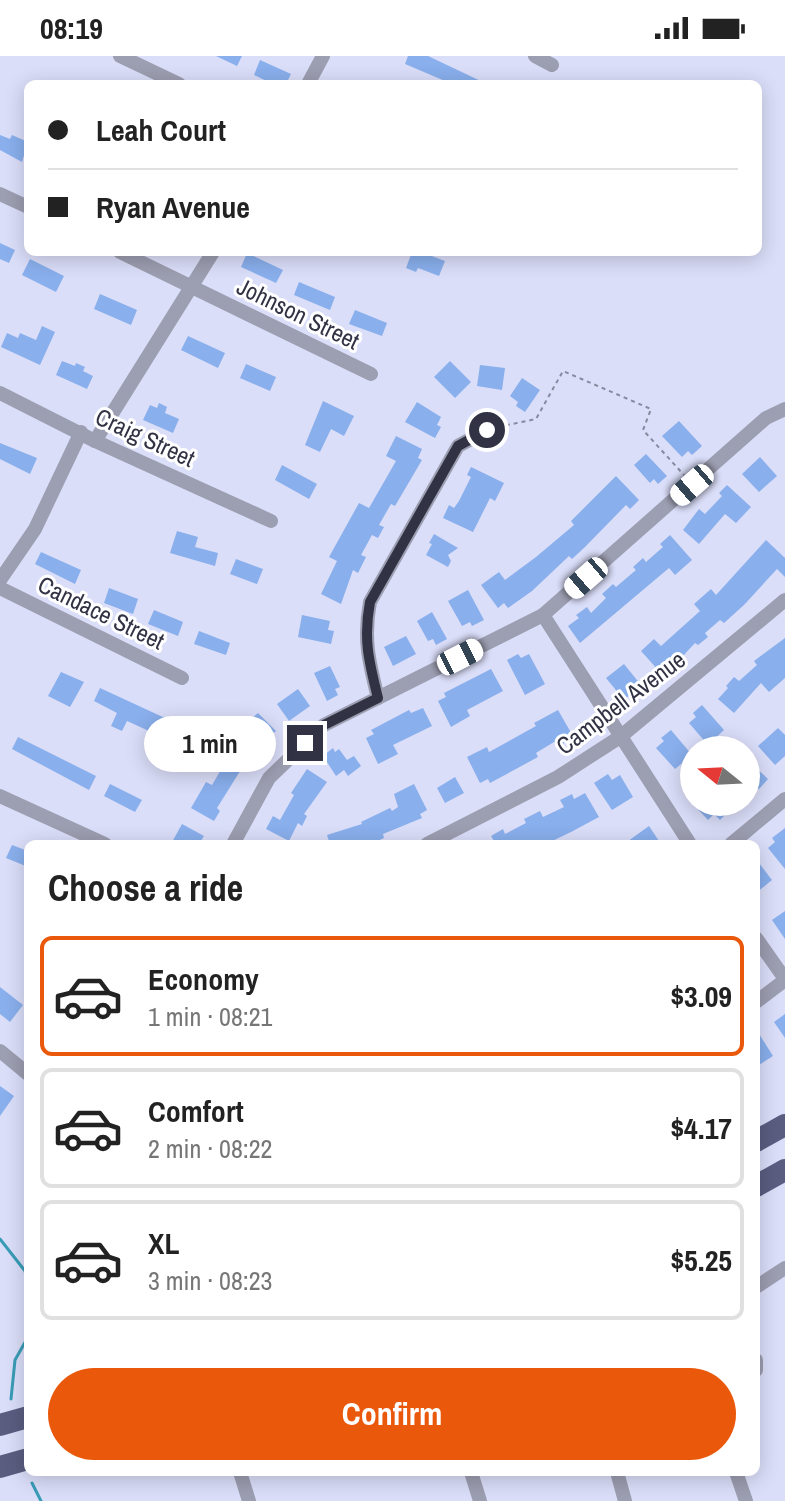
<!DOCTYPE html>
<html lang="en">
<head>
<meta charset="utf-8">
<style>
	body { margin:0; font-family:"Archivo Narrow",sans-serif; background:#f2f2f2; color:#222; height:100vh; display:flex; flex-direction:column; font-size:30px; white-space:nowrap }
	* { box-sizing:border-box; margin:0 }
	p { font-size:26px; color:#767676 }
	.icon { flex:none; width:44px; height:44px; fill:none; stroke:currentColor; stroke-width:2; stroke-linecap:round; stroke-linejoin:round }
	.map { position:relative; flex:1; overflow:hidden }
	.sheet { position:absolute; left:24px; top:784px; width:736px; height:636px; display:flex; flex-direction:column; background:#fff; border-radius:12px; box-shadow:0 4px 20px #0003 }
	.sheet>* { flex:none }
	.guide { position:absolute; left:24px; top:24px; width:738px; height:176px; border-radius:12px; box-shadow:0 4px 20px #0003; display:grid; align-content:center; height:176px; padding:0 24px; background:#fff }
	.needle { width:52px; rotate:288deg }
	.tools { position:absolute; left:680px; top:680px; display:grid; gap:16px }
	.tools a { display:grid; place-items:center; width:80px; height:80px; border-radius:50%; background:#fff; box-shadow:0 4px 20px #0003; font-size:40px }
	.end { position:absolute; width:36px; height:36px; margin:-18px; border:10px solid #313344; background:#fff; box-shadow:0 0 0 4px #fff }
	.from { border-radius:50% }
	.bubble { position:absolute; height:56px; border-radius:28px; background:#fff; box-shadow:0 4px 20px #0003; font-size:26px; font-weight:700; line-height:56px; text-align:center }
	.car { position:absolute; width:24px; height:48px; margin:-24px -12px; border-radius:10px; box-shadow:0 0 6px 2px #0007; background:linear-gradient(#fff 24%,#345 0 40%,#fff 0 76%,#345 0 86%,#fff 0) }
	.guide b { display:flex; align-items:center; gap:28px; height:76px; font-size:30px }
	.guide b+b { border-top:2px solid #e0e0e0 }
	.guide i { width:20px; height:20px; background:#222 }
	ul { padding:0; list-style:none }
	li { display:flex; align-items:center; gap:24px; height:120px; margin:0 16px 12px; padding:0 8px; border:4px solid #e0e0e0; border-radius:12px }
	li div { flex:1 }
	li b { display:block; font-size:30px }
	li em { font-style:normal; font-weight:700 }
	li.selected { border-color:#ea580c }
	li>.icon { width:72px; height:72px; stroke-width:1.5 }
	h2 { padding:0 24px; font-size:36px; line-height:96px }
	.cta { display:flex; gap:16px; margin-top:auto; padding:16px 24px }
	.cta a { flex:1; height:92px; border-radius:48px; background:#ea580c; color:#fff; font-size:32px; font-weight:700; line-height:92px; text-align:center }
	.status { display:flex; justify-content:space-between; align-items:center; height:56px; padding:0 40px; background:#fff; direction:ltr }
	.status svg { height:22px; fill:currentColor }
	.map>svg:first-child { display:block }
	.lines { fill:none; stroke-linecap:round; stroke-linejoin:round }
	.stream { stroke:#399cb7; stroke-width:3 }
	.building { fill:#89afec }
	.path { stroke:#87899f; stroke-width:2; stroke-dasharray:4 4; stroke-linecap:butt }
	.minor { stroke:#9c9eb1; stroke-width:14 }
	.trunk { stroke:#5a5d80; stroke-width:22 }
	.route { stroke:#313344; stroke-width:10 }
	.labels { text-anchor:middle; stroke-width:6; stroke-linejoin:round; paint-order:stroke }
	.street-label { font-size:24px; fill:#313344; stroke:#fff }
</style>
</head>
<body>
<div class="status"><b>08:19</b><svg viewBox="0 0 49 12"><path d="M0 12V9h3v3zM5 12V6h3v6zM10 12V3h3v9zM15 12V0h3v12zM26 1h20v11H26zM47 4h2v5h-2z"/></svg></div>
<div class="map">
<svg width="785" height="1445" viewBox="0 0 785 1445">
	<rect width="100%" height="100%" fill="#dbdef9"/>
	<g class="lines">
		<g class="stream">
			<polyline points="0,1183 25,1215 28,1227"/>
			<polyline points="11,1343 15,1304 28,1281"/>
			<polyline points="32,1427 41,1445"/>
		</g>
	</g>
	<g class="building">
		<polygon points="216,0 242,0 237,10"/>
		<polygon points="408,0 428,0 487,28 452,28 405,8"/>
		<polygon points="260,4 291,18 286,28 273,28 254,19"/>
		<polygon points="0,79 10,83 12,79 28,86 22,106 0,94"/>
		<polygon points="0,187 15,194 9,207 0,203"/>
		<polygon points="412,196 421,196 445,205 439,220 418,212 416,216 406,212"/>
		<polygon points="247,197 283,214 276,227 241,211"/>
		<polygon points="30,203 64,220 56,236 22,219"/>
		<polygon points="299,226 335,241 330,254 294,239"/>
		<polygon points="100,238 137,254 131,269 94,253"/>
		<polygon points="355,254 387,267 382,280 349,268"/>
		<polygon points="42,270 55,276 40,309 1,291 7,277 18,282 20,277 36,284"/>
		<polygon points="188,280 225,297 218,312 181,294"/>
		<polygon points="62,305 75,310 76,307 85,311 83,315 93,320 87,333 56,319"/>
		<polygon points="450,305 471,326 455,342 434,321"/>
		<polygon points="246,308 276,321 270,335 240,322"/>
		<polygon points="480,309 505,312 502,334 477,330"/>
		<polygon points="522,322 540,334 525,356 516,350 518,346 510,340"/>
		<polygon points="323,345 354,360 344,380 331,373 320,396 305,389"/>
		<polygon points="417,346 441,361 437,369 441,371 435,382 405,366"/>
		<polygon points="159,347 167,351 165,357 179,363 173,377 143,364 150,349 157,352"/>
		<polygon points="679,365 702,390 692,399 688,395 682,401 662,380"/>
		<polygon points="396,380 422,393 418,402 422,404 395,450 391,448 379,469 384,471 378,482 372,479 361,499 366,501 358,517 353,514 341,548 321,538 337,505 329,501 359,447 369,452 396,405 386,400"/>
		<polygon points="0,387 37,402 30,418 0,403"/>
		<polygon points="646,398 667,420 658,428 654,423 650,427 634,409"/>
		<polygon points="760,401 777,420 759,436 742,418"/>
		<polygon points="282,409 317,428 309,443 275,424"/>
		<polygon points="471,411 504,427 495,445 490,442 473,476 443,462 449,449 454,452 459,445 471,421 467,419"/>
		<polygon points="616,420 639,444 630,453 626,449 585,491 572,503 569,500 532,535 508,552 504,547 498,552 481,529 499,516 505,524 536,501 574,469 571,465"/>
		<polygon points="727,429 751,451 736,467 725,458 699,488 683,474 699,453 705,458 722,440 719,437"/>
		<polygon points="177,475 198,481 195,491 218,497 215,510 170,497"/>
		<polygon points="434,478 458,492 448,499 451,505 448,511 426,499 432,488 429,487"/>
		<polygon points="670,479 692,504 675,519 669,512 580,587 568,570 579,562 576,559 587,551 591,557 606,542 602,538 613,528 616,531 636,514 633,511 643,502 646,506 663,491 660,488"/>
		<polygon points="766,484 785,502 785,521 777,513 744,549 724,567 720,564 705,577 708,581 698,589 695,587 668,616 664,611 659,615 641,595 654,583 661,590 700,555 694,548 711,533 716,539"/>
		<polygon points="41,496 81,514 75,528 35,508"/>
		<polygon points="236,503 263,513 257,528 230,518"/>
		<polygon points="109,532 138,543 133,558 104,547"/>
		<polygon points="468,534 484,564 472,570 470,566 462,570 448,545"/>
		<polygon points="154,554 183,566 178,580 148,568"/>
		<polygon points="432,556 447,583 436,589 433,583 428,585 417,565"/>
		<polygon points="302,559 330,565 328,574 334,575 331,588 298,581"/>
		<polygon points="199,575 230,587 226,599 194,588"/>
		<polygon points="406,580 416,598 393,610 384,591"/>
		<polygon points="785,582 785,622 769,636 761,627 734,657 718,643 728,632 726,630 734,621 739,625 757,609 754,605"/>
		<polygon points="518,598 521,602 529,598 545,628 525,639 507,604"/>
		<polygon points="624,608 645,634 635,642 631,638 624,644 606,622"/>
		<polygon points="330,610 340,631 335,633 338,639 327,645 314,617"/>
		<polygon points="491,613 503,635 467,654 470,660 451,671 438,645 446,641 444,637"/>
		<polygon points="61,616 84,626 70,651 48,640"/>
		<polygon points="100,632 178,668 171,685 127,665 122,675 111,670 117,657 94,645"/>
		<polygon points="298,633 310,650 289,665 277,648"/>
		<polygon points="702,649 724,674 708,689 689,667 696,661 693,657"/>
		<polygon points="423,652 432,670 393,689 398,698 378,708 366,682 374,678 371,674 409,654 411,657"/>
		<polygon points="558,654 574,682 557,691 554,686 536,697 538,701 490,727 488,723 480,727 467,701 487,691 489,696 536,670 534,667"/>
		<polygon points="258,657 276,675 256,691 239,674"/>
		<polygon points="778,672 785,679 785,700 775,709 758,690"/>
		<polygon points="671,674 692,699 675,713 656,692 664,685 661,682"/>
		<polygon points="18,681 96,720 89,734 12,693"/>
		<polygon points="333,692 335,696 339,693 347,704 354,700 361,710 348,720 344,714 336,720 323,700"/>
		<polygon points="232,695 247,704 217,752 220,755 214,765 191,752 206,726 212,729"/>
		<polygon points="746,702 768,723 759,733 754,729 746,738"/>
		<polygon points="307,713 327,726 304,758 307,760 302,770 298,767 289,785 266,773 273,760 280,764 294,739 291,737"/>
		<polygon points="608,718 612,724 620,719 633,741 612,754 594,727"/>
		<polygon points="455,721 464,737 445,747 437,732"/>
		<polygon points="110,728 142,744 135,756 104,740"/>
		<polygon points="414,728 427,754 420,758 422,762 383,778 384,782 371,788 330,788 327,779 362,768 361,766 390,752 392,755 398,751 394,738"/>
		<polygon points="585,737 599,761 571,776 546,788 487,788 494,785 491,780 503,773 505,778 526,767 524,763 540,755 543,761 564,751 560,744 572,738 574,743"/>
		<polygon points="691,746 728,746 733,751 720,764 714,758 708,764"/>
		<polygon points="182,768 204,780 199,788 171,788"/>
		<polygon points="649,770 661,788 624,788"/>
		<polygon points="785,772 785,813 768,792 775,786 772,782"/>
		<polygon points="12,789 28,795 28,811 6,802"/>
		<polygon points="756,803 772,824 756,837"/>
		<polygon points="785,855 785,883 772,864"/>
		<polygon points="0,931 23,949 10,966 0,958"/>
		<polygon points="785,958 785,982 774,966"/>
		<polygon points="756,973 773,1000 756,1011"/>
		<polygon points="0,1030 14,1040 0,1060"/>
	</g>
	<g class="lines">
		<polyline class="path" points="498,371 536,363 563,315 651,353 643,374 684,419"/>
		<g class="minor">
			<polyline points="120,0 179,28"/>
			<polyline points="535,0 552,9"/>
			<polyline points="308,28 323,0"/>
			<polyline points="0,138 28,151"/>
			<polyline points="120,196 371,318"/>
			<polyline points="0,337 95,385 271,465"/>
			<polyline points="95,385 213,196"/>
			<polyline points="0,524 35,473 81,376"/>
			<polyline points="0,532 182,622"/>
			<polyline points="543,559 690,788"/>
			<path d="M378,642C369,606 363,583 370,546L458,390L487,374"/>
			<polyline points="0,740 105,788"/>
			<polyline points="233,788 269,722 324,669 543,559 766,362 785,353"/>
			<polyline points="427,788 558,721 620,681 785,544"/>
			<polyline points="731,788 785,743"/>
			<polyline points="756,882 785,923"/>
			<polyline points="756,946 785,924"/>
			<polyline points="0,995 28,1018"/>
			<polyline points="756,1231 785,1212"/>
			<polyline points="756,1304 756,1314"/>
			<polyline points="240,1416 249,1445"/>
			<polyline points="471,1416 480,1445"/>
			<polyline points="617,1416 625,1445"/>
			<polyline points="736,1416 746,1445"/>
		</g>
		<g class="trunk">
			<polyline points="756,1085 785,1069"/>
			<polyline points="756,1130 785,1114"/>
			<polyline points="0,1369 28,1361"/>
			<polyline points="0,1411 28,1403"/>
		</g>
	</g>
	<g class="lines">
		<path class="route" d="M305,687L324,669L378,642C369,606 363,583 370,546L458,390L487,374"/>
	</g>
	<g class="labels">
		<g class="street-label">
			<text transform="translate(298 258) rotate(26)" y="8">Johnson Street</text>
			<text transform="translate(145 382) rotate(25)" y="8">Craig Street</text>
			<text transform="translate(101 557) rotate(26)" y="8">Candace Street</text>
			<text transform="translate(621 647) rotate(-37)" y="8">Campbell Avenue</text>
		</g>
	</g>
</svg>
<div class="tools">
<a><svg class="needle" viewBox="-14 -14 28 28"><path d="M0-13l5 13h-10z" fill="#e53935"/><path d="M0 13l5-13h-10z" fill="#767676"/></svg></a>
</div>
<i class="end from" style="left:487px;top:374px"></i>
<i class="end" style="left:305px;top:687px"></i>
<div class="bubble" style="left:144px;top:660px;width:132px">1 min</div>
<i class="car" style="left:692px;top:429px;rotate:229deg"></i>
<i class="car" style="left:586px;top:522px;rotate:229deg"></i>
<i class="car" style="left:460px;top:601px;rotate:63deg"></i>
<div class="guide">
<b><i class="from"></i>Leah Court</b>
<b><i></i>Ryan Avenue</b>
</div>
<section class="sheet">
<h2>Choose a ride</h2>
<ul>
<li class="selected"><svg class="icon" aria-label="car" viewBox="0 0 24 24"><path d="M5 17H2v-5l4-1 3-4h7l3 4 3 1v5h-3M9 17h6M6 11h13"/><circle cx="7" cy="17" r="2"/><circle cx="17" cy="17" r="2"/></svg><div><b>Economy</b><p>1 min · 08:21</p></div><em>$3.09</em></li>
<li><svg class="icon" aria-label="car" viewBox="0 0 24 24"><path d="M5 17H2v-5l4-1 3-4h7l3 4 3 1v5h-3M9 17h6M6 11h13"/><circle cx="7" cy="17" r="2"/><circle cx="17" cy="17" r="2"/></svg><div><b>Comfort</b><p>2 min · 08:22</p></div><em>$4.17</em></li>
<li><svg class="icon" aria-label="car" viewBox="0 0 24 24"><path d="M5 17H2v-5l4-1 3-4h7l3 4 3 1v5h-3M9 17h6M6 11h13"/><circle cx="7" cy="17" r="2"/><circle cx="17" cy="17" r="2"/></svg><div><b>XL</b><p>3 min · 08:23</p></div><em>$5.25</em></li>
</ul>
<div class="cta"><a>Confirm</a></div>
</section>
</div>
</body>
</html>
